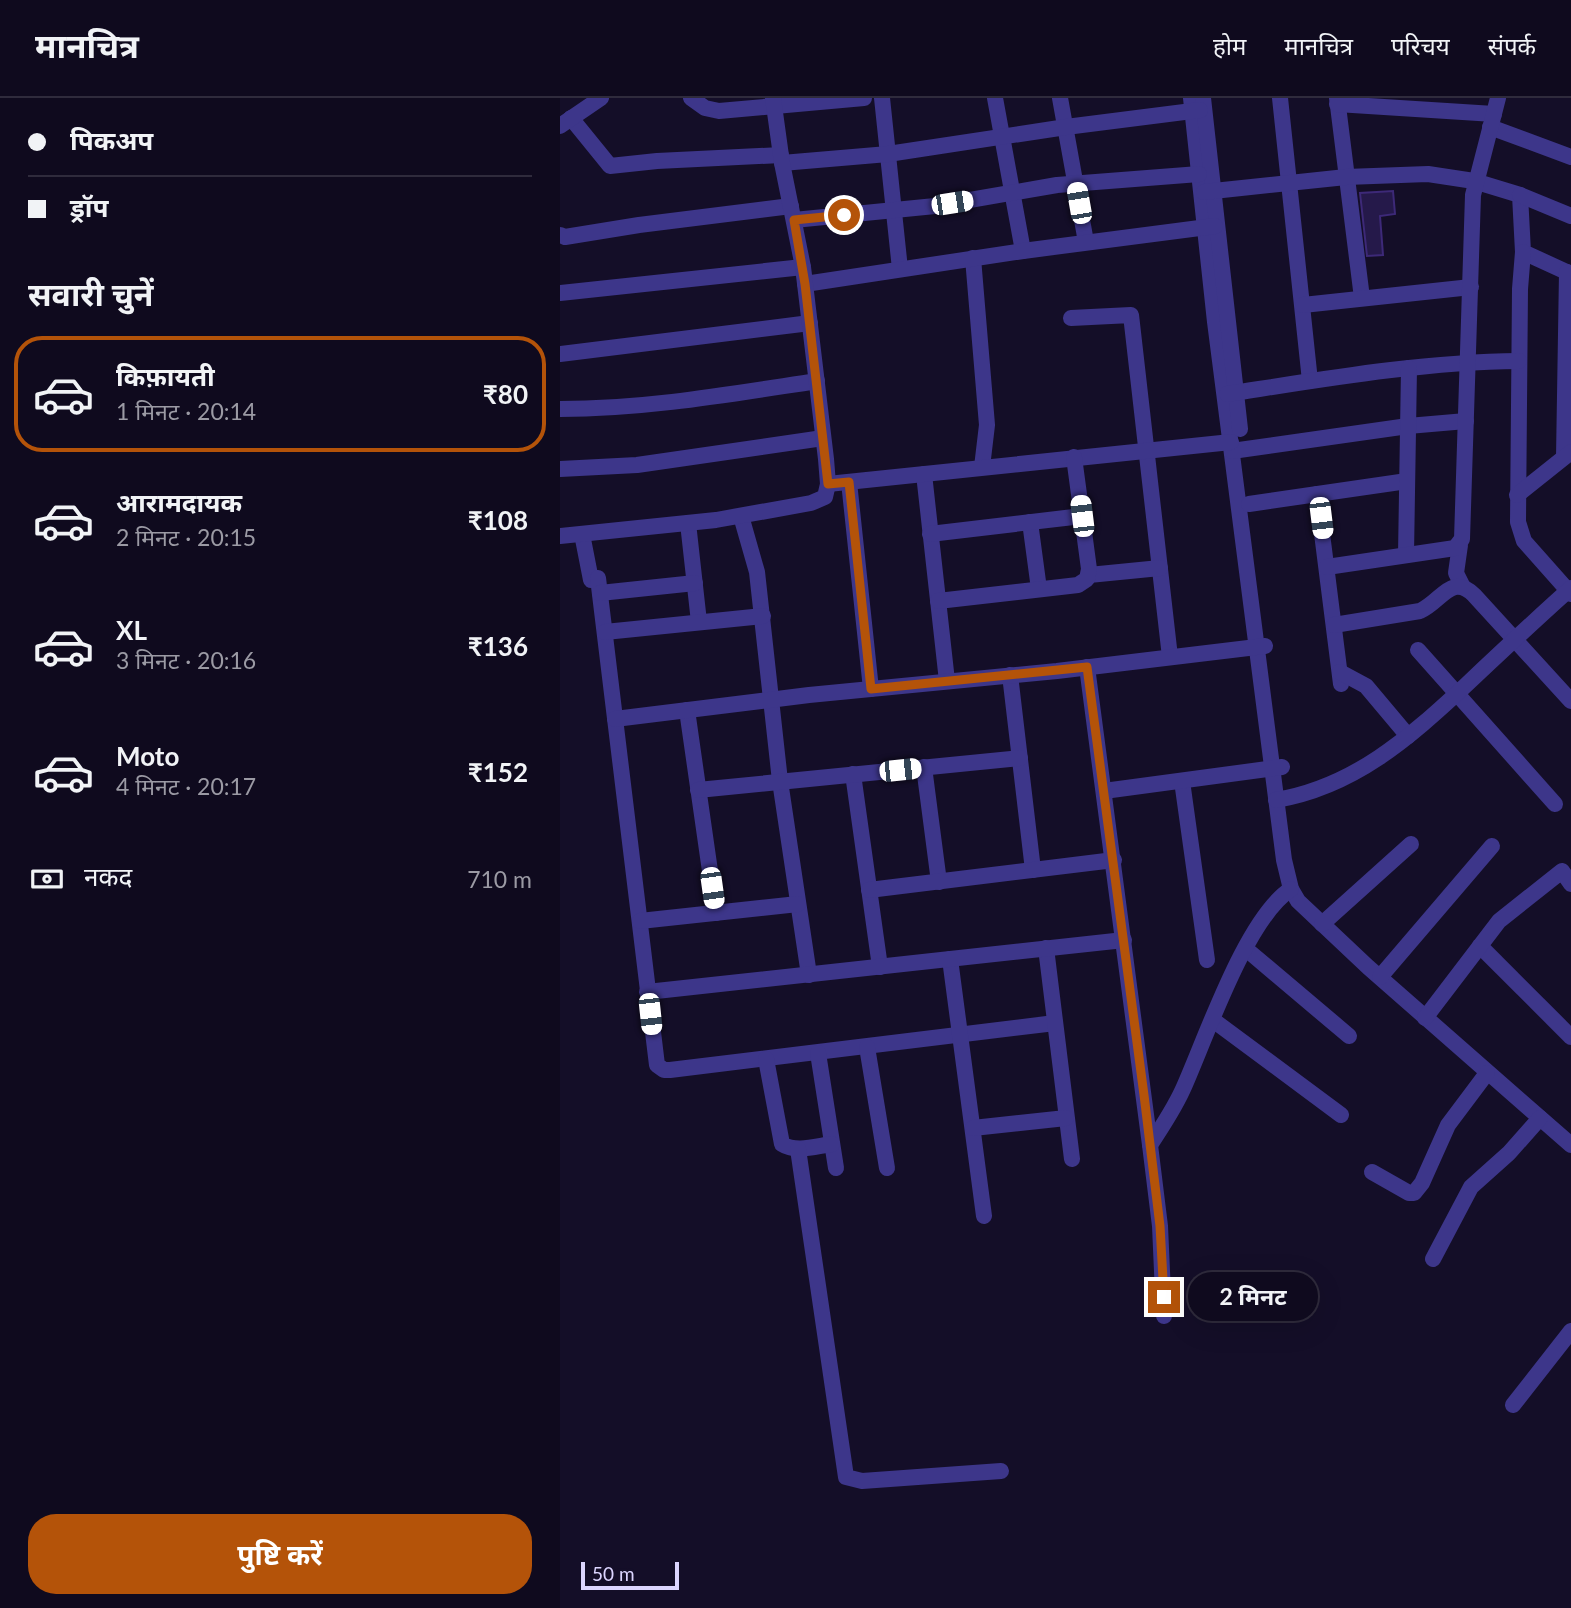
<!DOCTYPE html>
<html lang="hi">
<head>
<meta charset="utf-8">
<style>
	body { margin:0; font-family:Lato,"Noto Sans Devanagari",sans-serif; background:#1d182b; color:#f1f3f6; height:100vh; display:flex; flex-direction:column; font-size:26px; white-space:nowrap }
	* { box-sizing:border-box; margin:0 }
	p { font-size:23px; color:#9b9aa4 }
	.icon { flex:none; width:38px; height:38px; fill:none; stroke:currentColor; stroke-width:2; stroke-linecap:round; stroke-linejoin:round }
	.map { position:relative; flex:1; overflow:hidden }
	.side { display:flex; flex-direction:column; background:#0f0a1e; width:560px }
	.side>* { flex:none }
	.guide { display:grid; align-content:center; height:154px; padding:0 28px; background:#0f0a1e }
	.scale { position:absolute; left:21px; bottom:18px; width:98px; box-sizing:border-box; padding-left:7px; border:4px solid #dcd5ff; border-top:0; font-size:19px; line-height:24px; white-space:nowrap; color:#dcd5ff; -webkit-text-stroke:5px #140e28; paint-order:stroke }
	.end { position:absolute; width:32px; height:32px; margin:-16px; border:9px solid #b45309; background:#fff; box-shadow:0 0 0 4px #fff }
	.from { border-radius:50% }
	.bubble { position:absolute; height:49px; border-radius:24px; background:#0f0a1e; box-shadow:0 7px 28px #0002,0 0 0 2px #2f2b3c; font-size:23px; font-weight:700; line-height:49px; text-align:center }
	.car { position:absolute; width:21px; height:42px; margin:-21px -10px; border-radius:9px; box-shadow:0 0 5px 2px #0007; background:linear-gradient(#fff 24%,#345 0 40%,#fff 0 76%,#345 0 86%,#fff 0) }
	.guide b { display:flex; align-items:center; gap:24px; height:66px; font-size:26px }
	.guide b+b { border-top:2px solid #2f2b3c }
	.guide i { width:18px; height:18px; background:#f1f3f6 }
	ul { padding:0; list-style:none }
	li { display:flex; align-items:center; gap:21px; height:116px; margin:0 14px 10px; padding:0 14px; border:4px solid transparent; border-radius:28px }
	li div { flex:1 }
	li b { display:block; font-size:26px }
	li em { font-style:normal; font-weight:700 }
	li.on { border-color:#b45309 }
	li>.icon { width:63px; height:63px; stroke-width:1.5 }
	h2 { padding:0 28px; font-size:32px; line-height:84px }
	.pay { display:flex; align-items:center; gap:18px; height:77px; padding:0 28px; font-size:26px }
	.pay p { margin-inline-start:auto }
	.action { display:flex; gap:14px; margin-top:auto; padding:14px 28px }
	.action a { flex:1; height:80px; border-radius:28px; background:#b45309; color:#fff; font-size:28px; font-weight:700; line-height:80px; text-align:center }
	header { display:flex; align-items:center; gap:42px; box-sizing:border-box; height:98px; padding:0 35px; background:#0f0a1e; border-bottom:2px solid #2f2b3c }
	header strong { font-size:33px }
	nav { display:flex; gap:38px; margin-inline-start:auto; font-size:24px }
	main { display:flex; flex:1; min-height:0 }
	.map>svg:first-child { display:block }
	.building { fill:#25194a; stroke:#3d2978; stroke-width:2 }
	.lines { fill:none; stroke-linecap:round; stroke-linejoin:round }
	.minor { stroke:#3d368a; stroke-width:16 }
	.route { stroke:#b45309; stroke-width:9 }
</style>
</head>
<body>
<header>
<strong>मानचित्र</strong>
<nav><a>होम</a><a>मानचित्र</a><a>परिचय</a><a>संपर्क</a></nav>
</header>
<main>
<section class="side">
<div class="guide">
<b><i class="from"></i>पिकअप</b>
<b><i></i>ड्रॉप</b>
</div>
<h2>सवारी चुनें</h2>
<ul>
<li class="on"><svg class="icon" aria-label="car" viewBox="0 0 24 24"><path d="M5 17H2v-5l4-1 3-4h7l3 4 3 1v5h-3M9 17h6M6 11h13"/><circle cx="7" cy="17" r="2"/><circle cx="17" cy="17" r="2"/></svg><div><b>किफ़ायती</b><p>1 मिनट · 20:14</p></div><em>₹80</em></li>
<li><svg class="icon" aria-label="car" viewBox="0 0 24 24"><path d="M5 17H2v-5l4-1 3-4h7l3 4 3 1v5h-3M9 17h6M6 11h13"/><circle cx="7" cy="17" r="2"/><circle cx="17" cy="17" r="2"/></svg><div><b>आरामदायक</b><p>2 मिनट · 20:15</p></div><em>₹108</em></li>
<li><svg class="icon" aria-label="car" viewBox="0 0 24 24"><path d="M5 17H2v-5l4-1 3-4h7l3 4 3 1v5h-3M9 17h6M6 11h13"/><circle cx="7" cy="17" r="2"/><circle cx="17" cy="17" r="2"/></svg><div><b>XL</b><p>3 मिनट · 20:16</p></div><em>₹136</em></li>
<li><svg class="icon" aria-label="car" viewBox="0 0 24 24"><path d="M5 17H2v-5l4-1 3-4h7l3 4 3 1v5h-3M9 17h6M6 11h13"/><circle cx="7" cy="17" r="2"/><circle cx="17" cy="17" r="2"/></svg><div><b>Moto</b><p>4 मिनट · 20:17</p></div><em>₹152</em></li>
</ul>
<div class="pay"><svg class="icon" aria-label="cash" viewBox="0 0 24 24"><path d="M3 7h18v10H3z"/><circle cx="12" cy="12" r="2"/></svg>नकद<p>710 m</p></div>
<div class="action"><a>पुष्टि करें</a></div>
</section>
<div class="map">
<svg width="1011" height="1510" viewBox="0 0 1011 1510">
	<rect width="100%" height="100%" fill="#140e28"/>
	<polygon class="building" points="833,93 835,116 820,118 823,157 807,158 800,95"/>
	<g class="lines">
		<g class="minor">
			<polyline points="131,0 145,10 159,13 304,0"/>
			<polyline points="322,0 340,171"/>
			<polyline points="435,0 463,153"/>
			<polyline points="500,0 526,144"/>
			<polyline points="631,0 655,224 724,762 731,791 738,803 808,869 1011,1047"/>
			<polyline points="643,0 680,331"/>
			<polyline points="720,0 750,283"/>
			<polyline points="777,0 802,200"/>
			<polyline points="777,6 934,16"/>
			<polyline points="11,20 50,68 97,63 221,57"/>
			<polyline points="0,28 41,0"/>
			<polyline points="930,29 1011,59"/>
			<polyline points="222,65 328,56 506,29 640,12"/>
			<polyline points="644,94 786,79 868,76 914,83 960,97 963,154 1011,176"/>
			<polyline points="960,97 1011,118"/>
			<polyline points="234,122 375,108 497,87 639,76"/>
			<polyline points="0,137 5,139 79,127 231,108"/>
			<polyline points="963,154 960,191 958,424 964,443 1011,496"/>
			<polyline points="413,160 427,327 422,369"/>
			<polyline points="245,186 463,153 655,128"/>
			<polyline points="0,195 243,169"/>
			<polyline points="743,207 911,189"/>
			<polyline points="511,220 571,217 610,559"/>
			<polyline points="0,256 250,225"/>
			<path d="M667,296C764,281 861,264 959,263"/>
			<path d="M0,311C87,311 171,296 257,283"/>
			<polyline points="672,353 848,328 906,323"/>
			<polyline points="1004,359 1007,174"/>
			<polyline points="0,371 77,367 263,340"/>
			<polyline points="364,376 387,583"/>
			<polyline points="289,384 311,591"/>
			<polyline points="268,386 671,344"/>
			<polyline points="757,396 781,586"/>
			<polyline points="957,397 1011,354"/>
			<polyline points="689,406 847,383"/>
			<polyline points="181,418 197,474 220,683 249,877"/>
			<polyline points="470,424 479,491"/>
			<polyline points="128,425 139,524"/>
			<polyline points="22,436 31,482"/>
			<polyline points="370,436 522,418"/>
			<polyline points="0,438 156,422 251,405 265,399 268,386 266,361 243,169 222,65 213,0"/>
			<polyline points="900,447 896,475 902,487"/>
			<polyline points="846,457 849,270"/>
			<polyline points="767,469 895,450 902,441 913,97 938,0"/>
			<polyline points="529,477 600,470"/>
			<polyline points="38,480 97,967 104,972 110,972 495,925"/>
			<polyline points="40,495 135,485"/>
			<polyline points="378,503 518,487 527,481 529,471 514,359"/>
			<path d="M774,527L860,513C882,503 891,475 914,497L1011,603"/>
			<polyline points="45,534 203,518"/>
			<polyline points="858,552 995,706"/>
			<polyline points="527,569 590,1047 600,1128 604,1218"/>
			<polyline points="780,574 806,588 848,638"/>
			<polyline points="450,577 473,772"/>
			<polyline points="127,612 156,815"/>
			<polyline points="55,621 249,597 497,573 705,548"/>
			<polyline points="364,669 379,784"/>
			<polyline points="293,676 320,869"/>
			<polyline points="622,683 647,862"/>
			<polyline points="138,692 460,660"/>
			<polyline points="544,693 722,669"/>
			<path d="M716,702C794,689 849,640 905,588C940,555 975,522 1011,490"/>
			<polyline points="309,792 554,762"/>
			<polyline points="80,823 238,806"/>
			<polyline points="762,826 851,746"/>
			<polyline points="920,848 1011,939"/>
			<polyline points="486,850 512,1061"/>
			<polyline points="686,851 789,938"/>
			<polyline points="390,861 424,1118"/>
			<polyline points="820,879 932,748"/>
			<polyline points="87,894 564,842"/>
			<polyline points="865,920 939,823 1002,773 1011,786"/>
			<polyline points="653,922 781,1017"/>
			<polyline points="307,949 327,1070"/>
			<polyline points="258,955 276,1070"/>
			<path d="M206,961L222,1046C236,1055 256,1048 272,1046"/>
			<polyline points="413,1030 506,1020"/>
			<path d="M590,1047C602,1029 614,1011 623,991C646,940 686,820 731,791"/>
			<polyline points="238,1051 286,1379 302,1383 441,1373"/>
			<polyline points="812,1074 849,1095 854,1095 862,1085 888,1027 927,975"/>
			<polyline points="873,1161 911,1089 949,1055 980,1020"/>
			<polyline points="953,1307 1011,1233"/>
		</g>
	</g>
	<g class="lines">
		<polyline class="route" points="284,117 234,122 245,186 268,386 289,384 311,591 527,569 584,997 600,1128 604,1199"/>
	</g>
</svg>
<div class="scale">50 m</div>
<i class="end from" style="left:284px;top:117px"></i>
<i class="end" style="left:604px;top:1199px"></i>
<div class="bubble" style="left:628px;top:1174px;width:130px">2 मिनट</div>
<i class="car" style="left:392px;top:105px;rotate:81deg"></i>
<i class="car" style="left:519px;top:105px;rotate:350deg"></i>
<i class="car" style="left:522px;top:418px;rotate:353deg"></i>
<i class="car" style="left:761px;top:420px;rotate:173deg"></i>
<i class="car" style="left:340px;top:672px;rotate:84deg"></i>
<i class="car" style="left:152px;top:790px;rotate:172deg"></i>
<i class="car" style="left:90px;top:916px;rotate:174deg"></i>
</div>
</main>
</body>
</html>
